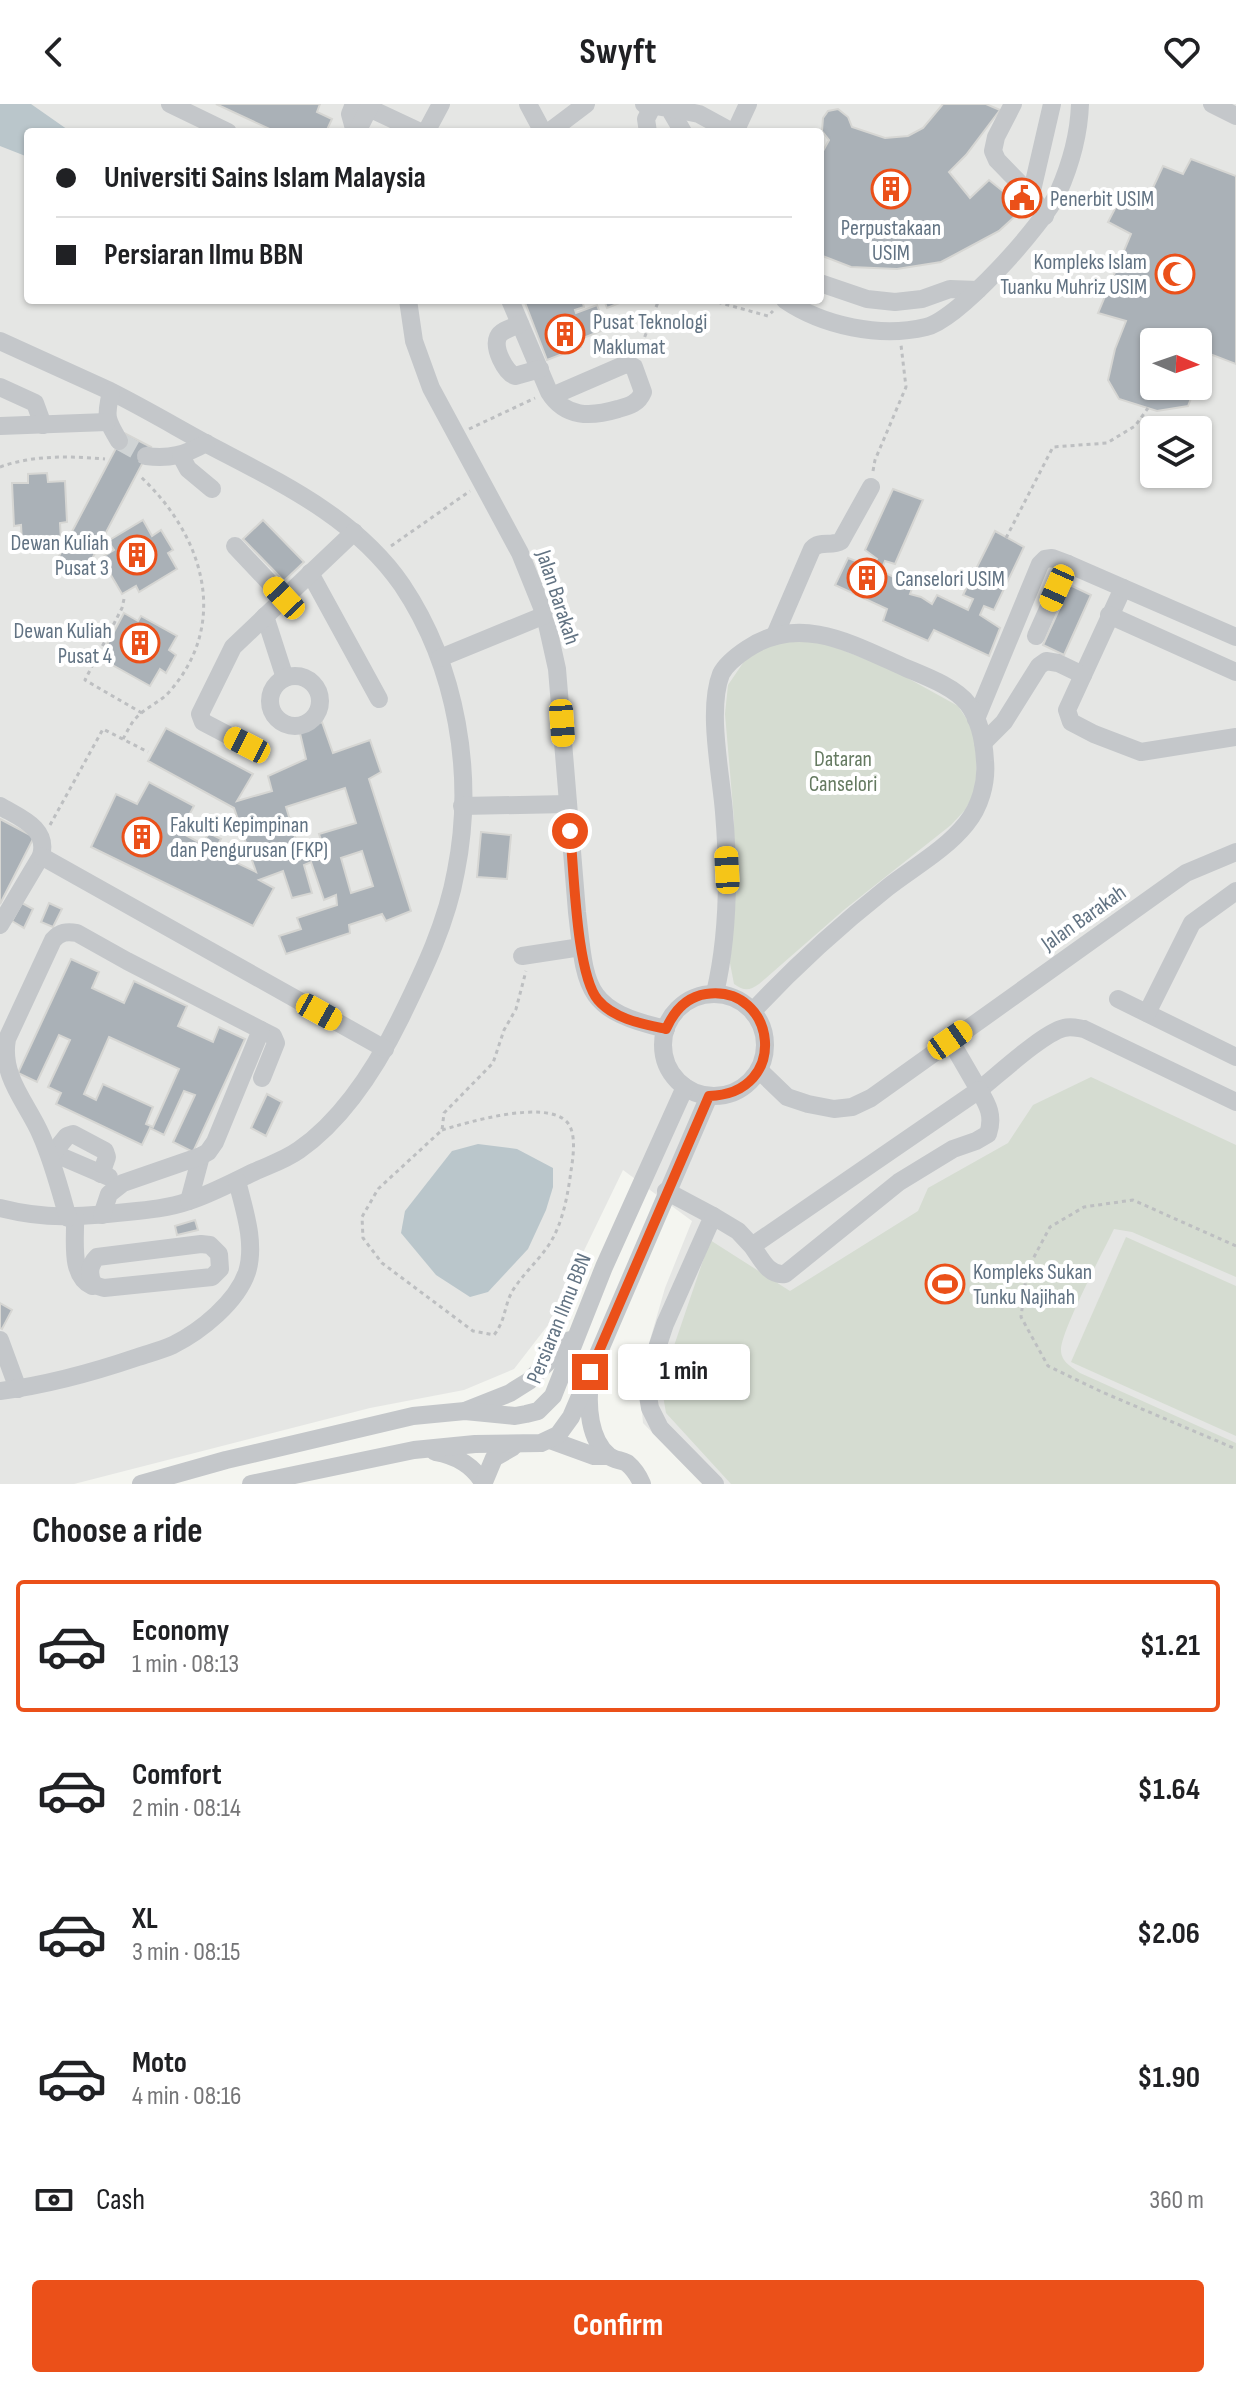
<!DOCTYPE html>
<html lang="en">
<head>
<meta charset="utf-8">
<style>
	body { margin:0; font-family:"Sofia Sans Condensed",sans-serif; background:#f2f2f2; color:#202124; height:100vh; display:flex; flex-direction:column; font-size:30px; white-space:nowrap }
	* { box-sizing:border-box; margin:0 }
	p { font-size:26px; color:#757577 }
	.icon { flex:none; width:44px; height:44px; fill:none; stroke:currentColor; stroke-width:2; stroke-linecap:round; stroke-linejoin:round }
	.map { position:relative; height:1380px; overflow:hidden }
	.details { display:flex; flex-direction:column; background:#fff; flex:1 }
	.details>* { flex:none }
	.top-card { position:absolute; left:24px; top:24px; width:800px; height:176px; border-radius:8px; box-shadow:0 2px 6px #0004; display:grid; align-content:center; height:176px; padding:0 32px; background:#fff }
	.needle { width:52px; rotate:92deg }
	.controls { position:absolute; left:1140px; top:224px; display:grid; gap:16px }
	.controls a { display:grid; place-items:center; width:72px; height:72px; border-radius:8px; background:#fff; box-shadow:0 2px 6px #0004; font-size:40px }
	.end { position:absolute; width:36px; height:36px; margin:-18px; border:10px solid #eb5019; background:#fff; box-shadow:0 0 0 4px #fff }
	.from { border-radius:50% }
	.bubble { position:absolute; height:56px; border-radius:8px; background:#fff; box-shadow:0 2px 6px #0004; font-size:26px; font-weight:700; line-height:56px; text-align:center }
	.car { position:absolute; width:24px; height:48px; margin:-24px -12px; border-radius:10px; box-shadow:0 0 6px 2px #0007; background:linear-gradient(#f5c518 24%,#345 0 40%,#f5c518 0 76%,#345 0 86%,#f5c518 0) }
	.top-card b { display:flex; align-items:center; gap:28px; height:76px; font-size:30px }
	.top-card b+b { border-top:2px solid #e0e0e0 }
	.top-card i { width:20px; height:20px; background:#202124 }
	ul { padding:0; list-style:none }
	li { display:flex; align-items:center; gap:24px; height:132px; margin:0 16px 12px; padding:0 16px; border:4px solid transparent; border-radius:8px }
	li div { flex:1 }
	li b { display:block; font-size:30px }
	li em { font-style:normal; font-weight:700 }
	li.active { border-color:#eb5019 }
	li>.icon { width:72px; height:72px; stroke-width:1.5 }
	h2 { padding:0 32px; font-size:36px; line-height:96px }
	.pay { display:flex; align-items:center; gap:20px; height:88px; padding:0 32px; font-size:30px }
	.pay p { margin-inline-start:auto }
	.action { display:flex; gap:16px; margin-top:auto; padding:16px 32px }
	.action a { flex:1; height:92px; border-radius:8px; background:#eb5019; color:#fff; font-size:32px; font-weight:700; line-height:92px; text-align:center }
	header { display:flex; justify-content:space-between; align-items:center; height:104px; padding:0 32px; background:#fff; font-size:36px; font-weight:700 }
	.map>svg:first-child { display:block }
	.built { fill:#e5e6e4; fill-rule:evenodd }
	.green { fill:#d5dcd1 }
	.water { fill:#bac6cb }
	.building { fill:#aab1b7; stroke:#d6d6d3; stroke-width:2; fill-rule:evenodd }
	.lines { fill:none; stroke-linecap:round; stroke-linejoin:round }
	.minor-tunnel { stroke:#d0d4d5; stroke-width:18; stroke-dasharray:18 9; stroke-linecap:butt }
	.path { stroke:#bdbfc1; stroke-width:3; stroke-dasharray:4 4; stroke-linecap:butt }
	.minor { stroke:#c4c7ca; stroke-width:18 }
	.route { stroke:#eb5019; stroke-width:10 }
	.labels { text-anchor:middle; stroke-width:8; stroke-linejoin:round; paint-order:stroke }
	.poi-label { font-size:22px; fill:#627383; stroke:#fff; text-anchor:start }
	.street-label { font-size:22px; fill:#627383; stroke:#fff }
	.park-label { font-size:22px; fill:#657a61; stroke:#fff }
</style>
</head>
<body>
<header><svg class="icon" aria-label="back" viewBox="0 0 24 24"><path d="M15 5l-7 7 7 7"/></svg>Swyft<svg class="icon" aria-label="heart" viewBox="0 0 24 24"><path d="M12 20l-8-8c-3-5 5-10 8-4 3-6 11-1 8 4z"/></svg></header>
<div class="map">
<svg width="1236" height="1380" viewBox="0 0 1236 1380">
	<rect width="100%" height="100%" fill="#f4f5f0"/>
	<path class="built" d="M0,0H1236V1380H702L643,1319L639,1274L665,1184L692,1117L623,1066L548,1221L514,1265L464,1286L370,1304L74,1380H0ZM28,28H820V196H28ZM1154,238H1198V282H1154ZM1154,326H1198V370H1154Z"/>
	<g class="green">
		<path d="M807,532L893,566L958,602L970,620L977,642L976,686L965,706L951,721L845,805L759,880C749,887 744,887 734,880L729,854L734,771V715L725,610L728,581L743,559L759,545Z"/>
		<path d="M1091,973L1236,1041V1173L1132,1128L1114,1125C1104,1146 1060,1229 1061,1246C1061,1258 1072,1263 1080,1269L1236,1339V1380H731L666,1309L661,1280L710,1136L790,1187L918,1107L928,1084L1008,1039L1033,1001Z"/>
		<polygon points="1126,1133 1236,1182 1236,1332 1071,1258"/>
	</g>
	<g class="water">
		<polygon points="0,0 31,0 71,28 28,28 28,53 0,42"/>
		<polygon points="478,1040 517,1045 553,1064 553,1083 546,1106 528,1145 488,1188 470,1193 436,1171 401,1129 405,1107 452,1047"/>
	</g>
	<g class="building">
		<polygon points="216,0 320,0 317,8 332,15 326,28 276,28"/>
		<polygon points="943,0 986,0 1000,6 966,51 949,68 970,94 989,76 1024,104 999,127 941,158 897,165 851,163 820,151 820,46 823,47 829,36 822,27 823,14 828,7 838,5 848,13 852,23 885,34 908,32 923,24"/>
		<polygon points="1191,55 1236,72 1236,260 1210,250 1198,278 1198,238 1154,238 1154,282 1196,282 1188,302 1157,307 1119,295 1108,276 1115,245 1126,217 1098,209 1131,130 1108,118 1121,93 1144,103 1163,62 1183,70"/>
		<polygon points="524,196 582,196 584,203 575,206 576,209 597,201 606,225 578,236 581,243 547,256"/>
		<polygon points="604,196 627,196 607,204"/>
		<polygon points="124,329 151,343 84,470 57,456"/>
		<polygon points="47,369 48,378 65,377 67,418 60,419 61,436 22,438 21,421 14,422 12,379 28,379 28,370"/>
		<polygon points="893,385 923,396 895,460 885,457 881,467 913,482 910,490 921,493 932,500 937,491 968,506 973,495 963,491 995,427 1024,443 994,506 984,502 980,511 1000,524 989,552 934,526 928,537 883,517 887,505 835,481 848,454 872,463 877,455 865,446"/>
		<polygon points="143,416 152,432 161,426 173,446 168,449 177,465 139,488 136,482 122,490 101,454 114,446 108,437"/>
		<polygon points="263,416 304,458 284,477 243,435"/>
		<polygon points="1070,481 1091,491 1064,551 1043,541"/>
		<polygon points="124,509 138,517 141,512 177,532 169,546 176,551 166,569 160,565 150,582 100,554"/>
		<path d="M322,618L333,649L370,636L381,668L369,675L411,807L386,817L382,810L349,821L350,829L286,850L279,832L301,825L297,814L337,801L336,791L324,796L311,758L304,761L312,789L292,794L283,767L259,776L274,784L253,822L91,743L116,690L137,700L149,678L194,702L180,728L202,740L209,729L221,735L214,748L256,768L234,704L148,657L166,624L253,670L237,697L272,687L268,672L306,655L299,625ZM345,684L356,719L319,730L323,742L300,749L286,703ZM362,747L373,782L351,789L341,754Z"/>
		<polygon points="0,715 34,733 0,800"/>
		<polygon points="481,728 511,731 507,775 477,773"/>
		<polygon points="22,799 33,805 24,824 12,817"/>
		<polygon points="49,799 62,805 53,823 41,818"/>
		<path d="M71,855L99,868L92,884L124,899L134,877L187,902L178,922L213,938L219,923L245,935L193,1048L173,1038L195,991L184,987L164,1031L150,1024L142,1041L56,1000L61,989L48,983L70,936L59,931L37,978L18,969ZM109,933L179,965L153,1023L146,1020L153,1003L103,980L96,996L84,990Z"/>
		<polygon points="267,990 282,998 266,1032 251,1024"/>
		<polygon points="195,1116 198,1126 177,1131 175,1122"/>
		<polygon points="0,1199 12,1206 2,1225 0,1224"/>
	</g>
	<g class="lines">
		<polyline class="minor-tunnel" points="119,337 146,352"/>
		<g class="path">
			<polyline points="710,196 768,212 773,207"/>
			<polyline points="639,248 658,198 662,196"/>
			<polyline points="469,325 535,294"/>
			<path d="M0,363C33,351 70,352 105,355"/>
			<polyline points="873,367 875,356 906,283 901,241"/>
			<polyline points="1006,434 1053,343 1107,339 1135,322 1148,304"/>
			<polyline points="391,442 470,387"/>
			<polyline points="124,495 122,504 85,576 142,609"/>
			<path d="M123,635C127,628 131,619 136,614C146,603 161,598 170,587C231,517 202,430 140,372"/>
			<polyline points="50,721 103,625 148,648"/>
			<path d="M442,1026C469,1018 545,995 567,1018C577,1029 573,1054 571,1067C568,1089 564,1112 554,1132C544,1152 525,1167 513,1186C504,1201 506,1216 494,1231L473,1227L382,1159L363,1134L362,1113L378,1085L442,1026L444,1009L493,959L504,926L516,905L526,867"/>
			<polyline points="1236,1142 1133,1096 1084,1103 1050,1123 1027,1166 1021,1213 1048,1262 1102,1288 1236,1345"/>
		</g>
		<g class="minor">
			<polyline points="170,0 228,28"/>
			<polyline points="354,0 350,10 355,28"/>
			<polyline points="528,0 543,28"/>
			<polyline points="644,0 669,4 683,28"/>
			<polyline points="669,0 669,4 699,10 732,28"/>
			<polyline points="1013,0 996,33 993,47 997,56 1031,91 1045,112"/>
			<polyline points="1212,0 1236,12"/>
			<polyline points="369,4 420,28"/>
			<polyline points="357,28 371,0"/>
			<polyline points="426,28 441,0"/>
			<polyline points="549,28 586,0"/>
			<polyline points="648,28 646,15 652,3"/>
			<polyline points="735,28 748,0"/>
			<polyline points="1031,91 1052,0"/>
			<polyline points="820,179 867,195 895,198 922,195 950,185 978,186"/>
			<path d="M408,196L414,237L431,284L520,449L545,511L557,565L577,808C586,884 583,906 666,925"/>
			<path d="M510,196L549,288C565,314 591,313 618,305C629,302 638,300 643,288L634,263L626,260L552,292"/>
			<path d="M785,196C823,222 880,234 926,223C959,215 1043,121 1058,89C1070,62 1079,30 1080,0"/>
			<path d="M520,220C514,223 501,226 498,233C493,244 505,268 515,272L540,265"/>
			<path d="M0,237C36,253 73,270 110,287C144,304 176,323 209,341C281,379 355,413 402,481C457,563 475,671 456,767C447,818 424,866 401,913C377,962 345,1014 299,1046C285,1056 269,1061 254,1068C233,1078 211,1090 189,1097C169,1104 148,1106 127,1108C79,1113 47,1116 0,1104"/>
			<polyline points="0,283 35,299 43,321"/>
			<path d="M111,288C105,313 106,315 119,337"/>
			<polyline points="0,322 107,318"/>
			<path d="M146,352C170,355 185,351 206,339"/>
			<polyline points="181,352 188,365 212,385"/>
			<polyline points="235,442 284,494"/>
			<polyline points="310,469 379,595"/>
			<polyline points="1123,484 1067,606 1071,618 1094,630 1141,648 1236,633"/>
			<polyline points="1109,511 1236,568"/>
			<polyline points="265,512 285,574"/>
			<path d="M775,531L812,445C820,436 831,443 841,437L871,383"/>
			<polyline points="1036,532 1068,460"/>
			<polyline points="440,554 545,511"/>
			<circle cx="295" cy="597" r="25"/>
			<polyline points="976,615 1040,460 1045,455 1052,454 1068,460 1236,533"/>
			<polyline points="983,639 1004,618 1039,562 1046,557 1058,559 1083,571"/>
			<polyline points="247,641 203,618 200,610 233,543 354,428"/>
			<path d="M0,702C20,714 49,724 41,752L0,821"/>
			<polyline points="462,702 568,700"/>
			<polyline points="41,752 385,945"/>
			<polyline points="522,852 581,843"/>
			<path d="M715,889C729,830 729,768 724,708C721,670 707,606 721,570C726,560 738,551 747,545C800,509 854,541 906,564C925,572 955,583 968,600C980,616 984,639 985,657C987,679 980,703 966,720C945,746 914,763 887,784C839,822 795,862 753,907"/>
			<circle cx="714" cy="941" r="51"/>
			<polyline points="1118,895 1236,953"/>
			<polyline points="1147,909 1192,819 1236,787"/>
			<polyline points="261,926 273,932 276,939 262,974"/>
			<path d="M950,936L979,986C998,971 1043,929 1064,924C1071,922 1077,924 1084,925L1236,998"/>
			<polyline points="759,966 787,993 808,1000 834,1005 852,1003 871,994 1186,769 1236,748"/>
			<polyline points="53,1049 109,1073"/>
			<polyline points="50,1053 67,1032 73,1030 105,1047 107,1053 101,1070"/>
			<polyline points="666,1087 713,1112 665,1220 647,1274 647,1286 650,1304 660,1324 715,1380"/>
			<polyline points="189,1097 201,1052"/>
			<path d="M713,1112L738,1127L752,1142L979,986C988,1001 994,1012 988,1030L976,1037L953,1045L899,1078L785,1170C768,1172 761,1154 752,1142"/>
			<path d="M75,1113C76,1135 69,1171 92,1182"/>
			<path d="M68,1114C60,1086 53,1058 41,1031C28,1000 0,973 7,935L53,836C60,828 67,827 77,829L127,857L261,926L215,1038L208,1048L201,1052L123,1079L109,1090L102,1111"/>
			<path d="M201,1140L210,1141L219,1150L220,1165L212,1173L104,1184L94,1181C88,1171 89,1161 97,1153Z"/>
			<polyline points="0,1236 18,1285"/>
			<path d="M590,1278C587,1301 589,1336 609,1352C614,1356 621,1356 627,1359C633,1364 639,1373 642,1380"/>
			<path d="M0,1287C47,1281 94,1268 138,1253C150,1249 162,1246 173,1241C201,1227 237,1198 247,1168C256,1139 244,1105 237,1077"/>
			<polyline points="467,1306 510,1289 529,1277 570,1236"/>
			<polyline points="550,1336 594,1352 609,1352"/>
			<path d="M435,1348C457,1352 473,1361 484,1380"/>
			<polyline points="484,1378 494,1354 513,1343"/>
			<polyline points="141,1380 226,1356 413,1312 465,1307 515,1312 526,1310 538,1307 553,1292 604,1163 685,983"/>
			<polyline points="251,1380 414,1346 475,1340 541,1339 558,1331 571,1313 709,992"/>
		</g>
	</g>
	<g class="lines">
		<path class="route" d="M570,727C574,764 576,870 598,896C614,915 643,920 666,925C674,907 686,893 706,890C777,880 791,990 709,992L590,1268"/>
	</g>
	<defs>
		<symbol id="building-ring" viewBox="-11 -11 22 22"><circle r="9.5" fill="#fff" stroke="#eb5019" stroke-width="1.5"/><path d="M-4-6H4V6H1V3H-1V6H-4ZM-2.5-4.3h1.7v1.8h-1.7ZM.8-4.3h1.7v1.8H.8ZM-2.5-1h1.7V.8h-1.7ZM.8-1h1.7V.8H.8Z" fill="#eb5019"/></symbol>
		<symbol id="civic-ring" viewBox="-11 -11 22 22"><circle r="9.5" fill="#fff" stroke="#eb5019" stroke-width="1.5"/><path d="M-.6-6.5H3V-4.5H.6V-3L4-1V1h2V6H-6V1h2V-1L-.6-3ZM-1.2 2.5V6h2.4V2.5Z" fill="#eb5019"/></symbol>
		<symbol id="mosque-ring" viewBox="-11 -11 22 22"><circle r="9.5" fill="#fff" stroke="#eb5019" stroke-width="1.5"/><path d="M3.5-4.9A6 6 0 1 0 3.5 4.9A5 5 0 1 1 3.5-4.9Z" fill="#eb5019"/></symbol>
		<symbol id="stadium-ring" viewBox="-11 -11 22 22"><circle r="9.5" fill="#fff" stroke="#eb5019" stroke-width="1.5"/><path d="M0-5a6.5 5 0 1 0 0 10a6.5 5 0 1 0 0-10ZM-3.5-1.8h7v3.6h-7Z" fill="#eb5019"/></symbol>
	</defs>
	<g fill-rule="evenodd">
		<use href="#building-ring" x="869" y="63" width="44" height="44"/>
		<use href="#civic-ring" x="1000" y="72" width="44" height="44"/>
		<use href="#mosque-ring" x="1153" y="148" width="44" height="44"/>
		<use href="#building-ring" x="543" y="208" width="44" height="44"/>
		<use href="#building-ring" x="115" y="429" width="44" height="44"/>
		<use href="#building-ring" x="845" y="452" width="44" height="44"/>
		<use href="#building-ring" x="118" y="517" width="44" height="44"/>
		<use href="#building-ring" x="120" y="711" width="44" height="44"/>
		<use href="#stadium-ring" x="923" y="1158" width="44" height="44"/>
	</g>
	<g class="labels">
		<g class="poi-label">
			<text x="1050" y="102">Penerbit USIM</text>
			<text x="891" y="131" text-anchor="middle">Perpustakaan<tspan x="891" dy="25">USIM</tspan></text>
			<text x="1147" y="165" text-anchor="end">Kompleks Islam<tspan x="1147" dy="25">Tuanku Muhriz USIM</tspan></text>
			<text x="593" y="225">Pusat Teknologi<tspan x="593" dy="25">Maklumat</tspan></text>
			<text x="109" y="446" text-anchor="end">Dewan Kuliah<tspan x="109" dy="25">Pusat 3</tspan></text>
			<text x="895" y="482">Canselori USIM</text>
			<text x="112" y="534" text-anchor="end">Dewan Kuliah<tspan x="112" dy="25">Pusat 4</tspan></text>
			<text x="170" y="728">Fakulti Kepimpinan<tspan x="170" dy="25">dan Pengurusan (FKP)</tspan></text>
			<text x="973" y="1175">Kompleks Sukan<tspan x="973" dy="25">Tunku Najihah</tspan></text>
		</g>
		<g class="street-label">
			<text transform="translate(559 493) rotate(72)" y="8">Jalan Barakah</text>
			<text transform="translate(1083 813) rotate(-35)" y="8">Jalan Barakah</text>
			<text transform="translate(558 1214) rotate(-68)" y="8">Persiaran Ilmu BBN</text>
		</g>
		<g class="park-label">
			<text x="843" y="662">Dataran<tspan x="843" dy="25">Canselori</tspan></text>
		</g>
	</g>
</svg>
<div class="controls">
<a><svg class="needle" viewBox="-14 -14 28 28"><path d="M0-13l5 13h-10z" fill="#e53935"/><path d="M0 13l5-13h-10z" fill="#757577"/></svg></a>
<a><svg class="icon" aria-label="layers" viewBox="0 0 24 24"><path d="M12 4l9 5-9 5-9-5zM3 14l9 5 9-5"/></svg></a>
</div>
<i class="end from" style="left:570px;top:727px"></i>
<i class="end" style="left:590px;top:1268px"></i>
<div class="bubble" style="left:618px;top:1240px;width:132px">1 min</div>
<i class="car" style="left:1057px;top:484px;rotate:204deg"></i>
<i class="car" style="left:284px;top:494px;rotate:317deg"></i>
<i class="car" style="left:562px;top:619px;rotate:176deg"></i>
<i class="car" style="left:247px;top:641px;rotate:297deg"></i>
<i class="car" style="left:727px;top:766px;rotate:357deg"></i>
<i class="car" style="left:319px;top:908px;rotate:119deg"></i>
<i class="car" style="left:950px;top:936px;rotate:55deg"></i>
<div class="top-card">
<b><i class="from"></i>Universiti Sains Islam Malaysia</b>
<b><i></i>Persiaran Ilmu BBN</b>
</div>
</div>
<section class="details">
<h2>Choose a ride</h2>
<ul>
<li class="active"><svg class="icon" aria-label="car" viewBox="0 0 24 24"><path d="M5 17H2v-5l4-1 3-4h7l3 4 3 1v5h-3M9 17h6M6 11h13"/><circle cx="7" cy="17" r="2"/><circle cx="17" cy="17" r="2"/></svg><div><b>Economy</b><p>1 min · 08:13</p></div><em>$1.21</em></li>
<li><svg class="icon" aria-label="car" viewBox="0 0 24 24"><path d="M5 17H2v-5l4-1 3-4h7l3 4 3 1v5h-3M9 17h6M6 11h13"/><circle cx="7" cy="17" r="2"/><circle cx="17" cy="17" r="2"/></svg><div><b>Comfort</b><p>2 min · 08:14</p></div><em>$1.64</em></li>
<li><svg class="icon" aria-label="car" viewBox="0 0 24 24"><path d="M5 17H2v-5l4-1 3-4h7l3 4 3 1v5h-3M9 17h6M6 11h13"/><circle cx="7" cy="17" r="2"/><circle cx="17" cy="17" r="2"/></svg><div><b>XL</b><p>3 min · 08:15</p></div><em>$2.06</em></li>
<li><svg class="icon" aria-label="car" viewBox="0 0 24 24"><path d="M5 17H2v-5l4-1 3-4h7l3 4 3 1v5h-3M9 17h6M6 11h13"/><circle cx="7" cy="17" r="2"/><circle cx="17" cy="17" r="2"/></svg><div><b>Moto</b><p>4 min · 08:16</p></div><em>$1.90</em></li>
</ul>
<div class="pay"><svg class="icon" aria-label="cash" viewBox="0 0 24 24"><path d="M3 7h18v10H3z"/><circle cx="12" cy="12" r="2"/></svg>Cash<p>360 m</p></div>
<div class="action"><a>Confirm</a></div>
</section>
</body>
</html>
